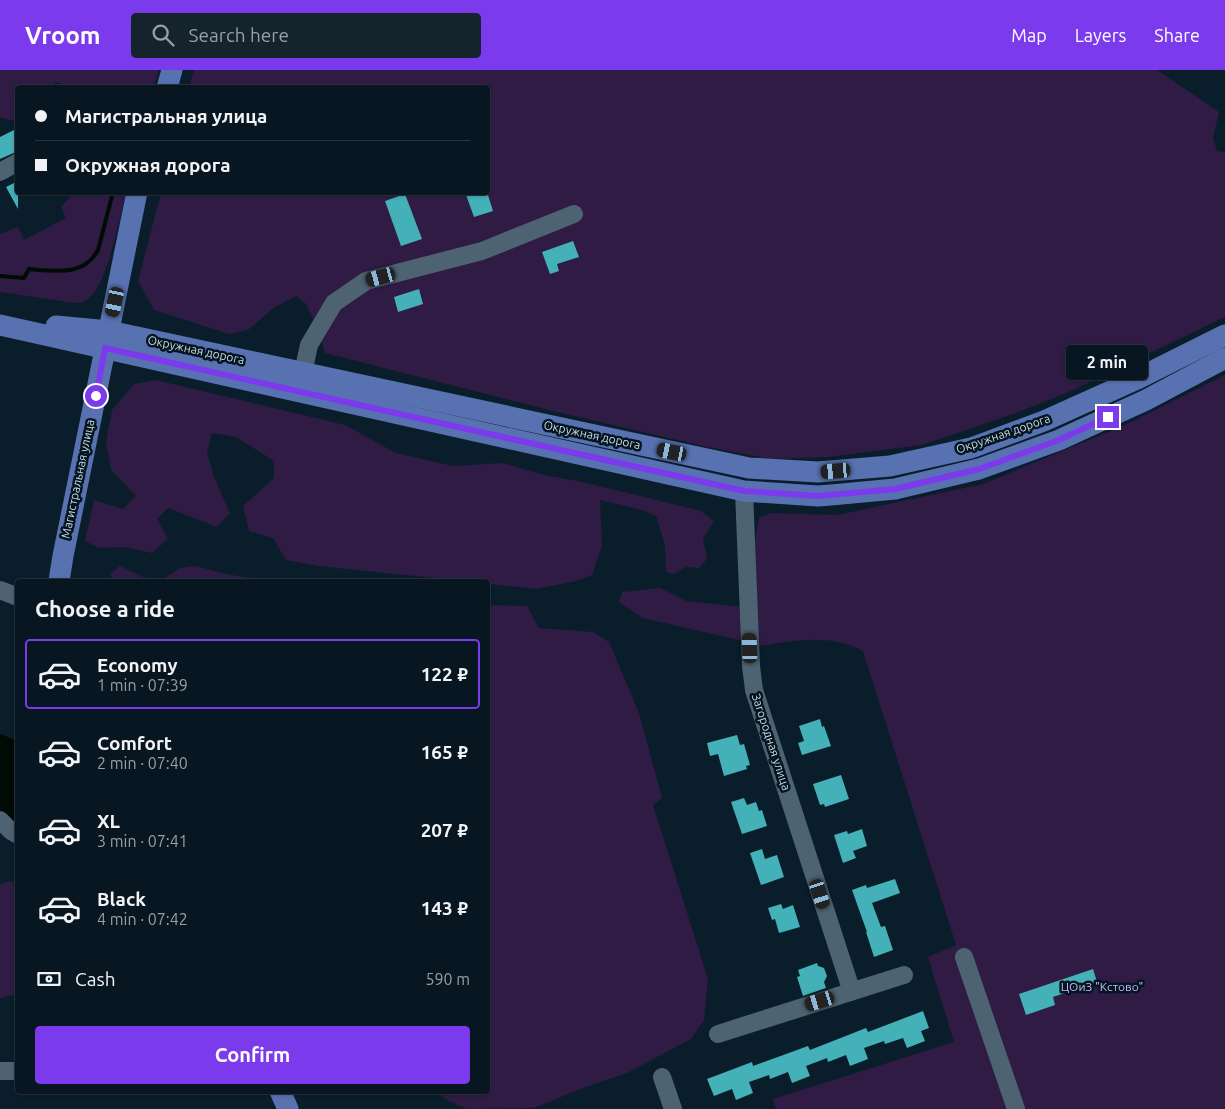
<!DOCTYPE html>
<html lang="en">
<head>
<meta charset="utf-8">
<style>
	body { margin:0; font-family:Ubuntu,sans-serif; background:#15232d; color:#f1f3f6; height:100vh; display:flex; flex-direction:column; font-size:19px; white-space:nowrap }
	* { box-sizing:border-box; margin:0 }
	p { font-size:16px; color:#989fa5 }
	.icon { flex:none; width:28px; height:28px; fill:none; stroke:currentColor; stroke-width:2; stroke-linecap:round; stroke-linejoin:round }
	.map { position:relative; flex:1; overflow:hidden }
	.sheet { position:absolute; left:15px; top:509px; width:475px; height:515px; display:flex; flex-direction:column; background:#071620; border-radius:5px; box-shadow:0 1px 4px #0004,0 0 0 1px #28353e }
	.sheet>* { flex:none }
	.hud { position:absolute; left:15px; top:15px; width:475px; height:110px; border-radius:5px; box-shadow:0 1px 4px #0004,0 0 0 1px #28353e; display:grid; align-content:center; height:110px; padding:0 20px; background:#071620 }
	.end { position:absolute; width:22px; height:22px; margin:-11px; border:6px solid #7c3aed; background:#fff; box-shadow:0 0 0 2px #fff }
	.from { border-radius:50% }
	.bubble { position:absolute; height:35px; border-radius:5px; background:#071620; box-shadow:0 1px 4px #0004,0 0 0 1px #28353e; font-size:16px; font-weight:600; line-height:35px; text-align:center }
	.car { position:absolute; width:15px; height:30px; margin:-15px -8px; border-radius:6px; box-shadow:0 0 4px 1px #0007; background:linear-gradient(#222 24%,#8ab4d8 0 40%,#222 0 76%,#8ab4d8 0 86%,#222 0) }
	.hud b { display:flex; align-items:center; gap:18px; height:48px; font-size:19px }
	.hud b+b { border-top:1px solid #28353e }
	.hud i { width:12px; height:12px; background:#f1f3f6 }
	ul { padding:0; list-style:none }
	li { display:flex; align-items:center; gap:15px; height:70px; margin:0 10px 8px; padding:0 10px; border:2px solid transparent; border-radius:5px }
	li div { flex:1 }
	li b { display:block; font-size:19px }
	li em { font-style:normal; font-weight:600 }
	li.selected { border-color:#7c3aed }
	li>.icon { width:45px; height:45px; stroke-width:1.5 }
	h2 { padding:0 20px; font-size:22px; line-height:60px }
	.pay { display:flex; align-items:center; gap:12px; height:55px; padding:0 20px; font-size:19px }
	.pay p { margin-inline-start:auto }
	.button { display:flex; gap:10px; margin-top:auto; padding:10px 20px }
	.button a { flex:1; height:58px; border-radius:5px; background:#7c3aed; color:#fff; font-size:20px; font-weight:600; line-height:58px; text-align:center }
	header { display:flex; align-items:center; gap:30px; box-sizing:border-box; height:70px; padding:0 25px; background:#7c3aed; color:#fff }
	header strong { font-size:24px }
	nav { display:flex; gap:28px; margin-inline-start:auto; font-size:18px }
	.search { width:350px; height:45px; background:#15232d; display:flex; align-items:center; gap:12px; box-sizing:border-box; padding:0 18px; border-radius:5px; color:#989fa5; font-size:19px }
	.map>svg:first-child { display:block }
	.green { fill:#2f1b44 }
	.water { fill:#000b05 }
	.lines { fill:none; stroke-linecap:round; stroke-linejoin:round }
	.stream { stroke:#000b05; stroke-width:4 }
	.building { fill:#44b0b8 }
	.minor { stroke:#4d6371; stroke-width:18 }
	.major { stroke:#5871b0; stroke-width:21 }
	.route { stroke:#7c3aed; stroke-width:6 }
	.labels { text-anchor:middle; stroke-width:5; stroke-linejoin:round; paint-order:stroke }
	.street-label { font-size:12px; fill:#cad7df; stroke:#021520 }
	.park-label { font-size:12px; fill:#d3b5fb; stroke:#021520 }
</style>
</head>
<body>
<header>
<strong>Vroom</strong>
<div class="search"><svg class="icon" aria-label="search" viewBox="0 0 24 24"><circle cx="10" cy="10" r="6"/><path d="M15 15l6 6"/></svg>Search here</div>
<nav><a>Map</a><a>Layers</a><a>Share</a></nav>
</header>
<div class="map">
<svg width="1225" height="1039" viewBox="0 0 1225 1039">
	<rect width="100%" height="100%" fill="#091e2a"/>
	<g class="green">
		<polygon points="0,0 159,0 153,17 75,17 55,12 54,17 18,18 17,52 0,47"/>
		<polygon points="194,0 1157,0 1219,42 1213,68 1217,81 1225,82 1225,247 1071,321 1016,343 922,375 828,387 770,389 703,376 557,342 325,283 318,260 306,234 296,226 275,237 248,260 229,264 154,240 138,211 161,123 488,122 488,18 189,17"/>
		<path d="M74,123H126C119,149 109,210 89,228C85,232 80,233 75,233L0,222V164L18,157L24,170L66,148L61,137Z"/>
		<path d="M1225,305V1039H776L773,1029L954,972L928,887L956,875L863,581C829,563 794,571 758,576L755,471L759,448L771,443L837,445L983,414L1125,355Z"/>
		<polygon points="156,310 345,355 396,383 453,396 502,393 544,405 583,412 701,441 714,451 703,469 707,489 699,498 686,497 674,504 666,502 665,476 656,446 642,440 600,430 602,475 592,505 576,511 536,519 488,514 488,511 463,511 318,496 286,490 273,468 249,461 243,436 274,408 274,391 236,367 212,363 207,383 214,407 230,443 217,457 168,438 157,449 168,469 152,483 125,477 99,478 85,471 94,430 123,439 136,426 111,400 106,372 112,340 134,314"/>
		<polygon points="120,496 152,511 113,511 110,504"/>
		<polygon points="195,496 226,504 273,511 160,511 180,498"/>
		<polygon points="660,518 686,531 743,537 743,571 643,548 619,532 622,522"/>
		<polygon points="488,535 527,536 539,558 593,562 609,572 639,643 662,728 653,735 708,909 704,950 691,969 627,1003 583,1018 534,1038 467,1039 449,1031 435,1021 488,1021"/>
		<polygon points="12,811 18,823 17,924 0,928 0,814"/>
	</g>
	<polygon class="water" points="0,664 13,669 17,674 17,757 0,742"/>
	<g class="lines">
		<path class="stream" d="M0,206L24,208L29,199C54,201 84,207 98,180L113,122"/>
	</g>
	<g class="building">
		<polygon points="18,58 18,81 0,89 0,67"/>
		<polygon points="18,111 18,139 6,117"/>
		<polygon points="465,122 487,122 493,141 474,147"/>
		<polygon points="405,124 422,169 401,176 385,131"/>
		<polygon points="573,171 579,187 557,194 559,201 550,204 542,182"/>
		<polygon points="419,219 423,234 398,242 394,227"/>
		<polygon points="820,649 822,657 824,656 831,676 802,685 798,673 804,671 799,656"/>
		<polygon points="737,665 740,675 744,674 750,695 746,696 747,699 724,706 718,684 710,686 707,673"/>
		<polygon points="841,705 849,729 825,737 824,734 820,735 813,714"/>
		<polygon points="744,728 747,735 756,732 759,741 762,740 767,756 742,764 731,732"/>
		<polygon points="862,759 867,776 853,781 856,788 843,793 834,765 847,761 848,764"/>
		<polygon points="762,779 765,789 777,785 784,807 761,815 750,783"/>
		<polygon points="895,809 900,823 872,833 881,857 885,856 893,880 874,887 866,862 867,862 852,820 866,815 867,818"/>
		<polygon points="781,834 783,839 793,835 800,857 779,863 775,849 772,850 768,838"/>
		<polygon points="817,893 818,896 824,898 827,906 824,912 826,918 803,926 797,907 800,906 798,900"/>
		<polygon points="1093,899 1097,912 1053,927 1055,935 1026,945 1019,924"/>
		<polygon points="923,941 929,958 921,961 925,971 907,978 903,968 885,974 884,971 864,978 868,989 850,996 846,985 828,992 827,988 806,996 810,1006 792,1013 788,1002 770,1009 769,1005 749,1012 753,1023 736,1030 732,1019 714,1026 707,1009 752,992 753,996 808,976 810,980 866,958 868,962"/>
	</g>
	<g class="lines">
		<g class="minor">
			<polyline points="0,102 18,92"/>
			<polyline points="303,303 309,275 334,233 366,211 482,181 574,144"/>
			<polyline points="744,421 751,596 754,620 850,916 850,922"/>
			<polyline points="0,520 18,527"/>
			<polyline points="0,750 11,761 18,765"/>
			<polyline points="964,887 1016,1039"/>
			<polyline points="718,964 904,905"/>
			<polyline points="0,1001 18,1001"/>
			<polyline points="662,1007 673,1039"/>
		</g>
		<g class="major">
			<polyline points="167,18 172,0"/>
			<polyline points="0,255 744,421 818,426 831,425 895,419 979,399 1059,370 1146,330 1225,288"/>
			<polyline points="56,256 109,261 749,398 818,402 890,396 971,378 1044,351 1135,310 1225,265"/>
			<polyline points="59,511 63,486 137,122"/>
			<polyline points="280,1021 288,1039"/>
		</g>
	</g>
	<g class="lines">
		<polyline class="route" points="96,326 105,278 744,421 818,426 895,419 979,399 1059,370 1108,347"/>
	</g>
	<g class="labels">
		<g class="street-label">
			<text transform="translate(196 280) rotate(12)" y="4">Окружная дорога</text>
			<text transform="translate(1003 364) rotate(-19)" y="4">Окружная дорога</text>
			<text transform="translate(592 365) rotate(12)" y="4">Окружная дорога</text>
			<text transform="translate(78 409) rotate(-78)" y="4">Магистральная улица</text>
			<text transform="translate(771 672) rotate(72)" y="4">Загородная улица</text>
		</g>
		<g class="park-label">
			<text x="1102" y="921">ЦОиЗ "Кстово"</text>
		</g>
	</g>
</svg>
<i class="end from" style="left:96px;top:326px"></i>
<i class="end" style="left:1108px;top:347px"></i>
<div class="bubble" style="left:1066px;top:275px;width:82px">2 min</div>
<i class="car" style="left:381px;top:207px;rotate:255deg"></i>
<i class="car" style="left:115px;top:232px;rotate:192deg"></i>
<i class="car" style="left:672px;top:382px;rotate:282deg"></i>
<i class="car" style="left:836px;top:401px;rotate:265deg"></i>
<i class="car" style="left:750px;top:578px;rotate:358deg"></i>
<i class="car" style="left:820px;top:824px;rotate:162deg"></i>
<i class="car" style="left:820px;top:931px;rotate:253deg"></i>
<div class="hud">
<b><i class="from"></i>Магистральная улица</b>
<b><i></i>Окружная дорога</b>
</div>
<section class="sheet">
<h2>Choose a ride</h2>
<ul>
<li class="selected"><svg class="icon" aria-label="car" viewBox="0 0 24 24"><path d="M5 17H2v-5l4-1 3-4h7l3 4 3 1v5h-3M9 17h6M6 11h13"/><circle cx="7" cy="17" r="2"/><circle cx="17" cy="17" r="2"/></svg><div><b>Economy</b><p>1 min · 07:39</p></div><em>122 ₽</em></li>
<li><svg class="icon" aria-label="car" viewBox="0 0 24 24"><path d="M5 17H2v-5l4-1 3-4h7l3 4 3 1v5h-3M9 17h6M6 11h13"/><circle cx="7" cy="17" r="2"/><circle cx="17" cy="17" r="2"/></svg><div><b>Comfort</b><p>2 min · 07:40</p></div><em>165 ₽</em></li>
<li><svg class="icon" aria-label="car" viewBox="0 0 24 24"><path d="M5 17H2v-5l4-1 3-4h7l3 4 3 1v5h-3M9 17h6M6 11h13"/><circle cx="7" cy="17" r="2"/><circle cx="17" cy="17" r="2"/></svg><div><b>XL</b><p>3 min · 07:41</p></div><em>207 ₽</em></li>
<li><svg class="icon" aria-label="car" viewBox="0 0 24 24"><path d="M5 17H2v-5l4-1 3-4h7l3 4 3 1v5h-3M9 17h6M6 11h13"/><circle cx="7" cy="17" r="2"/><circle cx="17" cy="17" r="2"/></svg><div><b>Black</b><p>4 min · 07:42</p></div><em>143 ₽</em></li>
</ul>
<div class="pay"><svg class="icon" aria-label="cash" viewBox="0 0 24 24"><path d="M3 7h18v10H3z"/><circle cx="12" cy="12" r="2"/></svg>Cash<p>590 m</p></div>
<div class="button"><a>Confirm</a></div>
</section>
</div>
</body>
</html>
